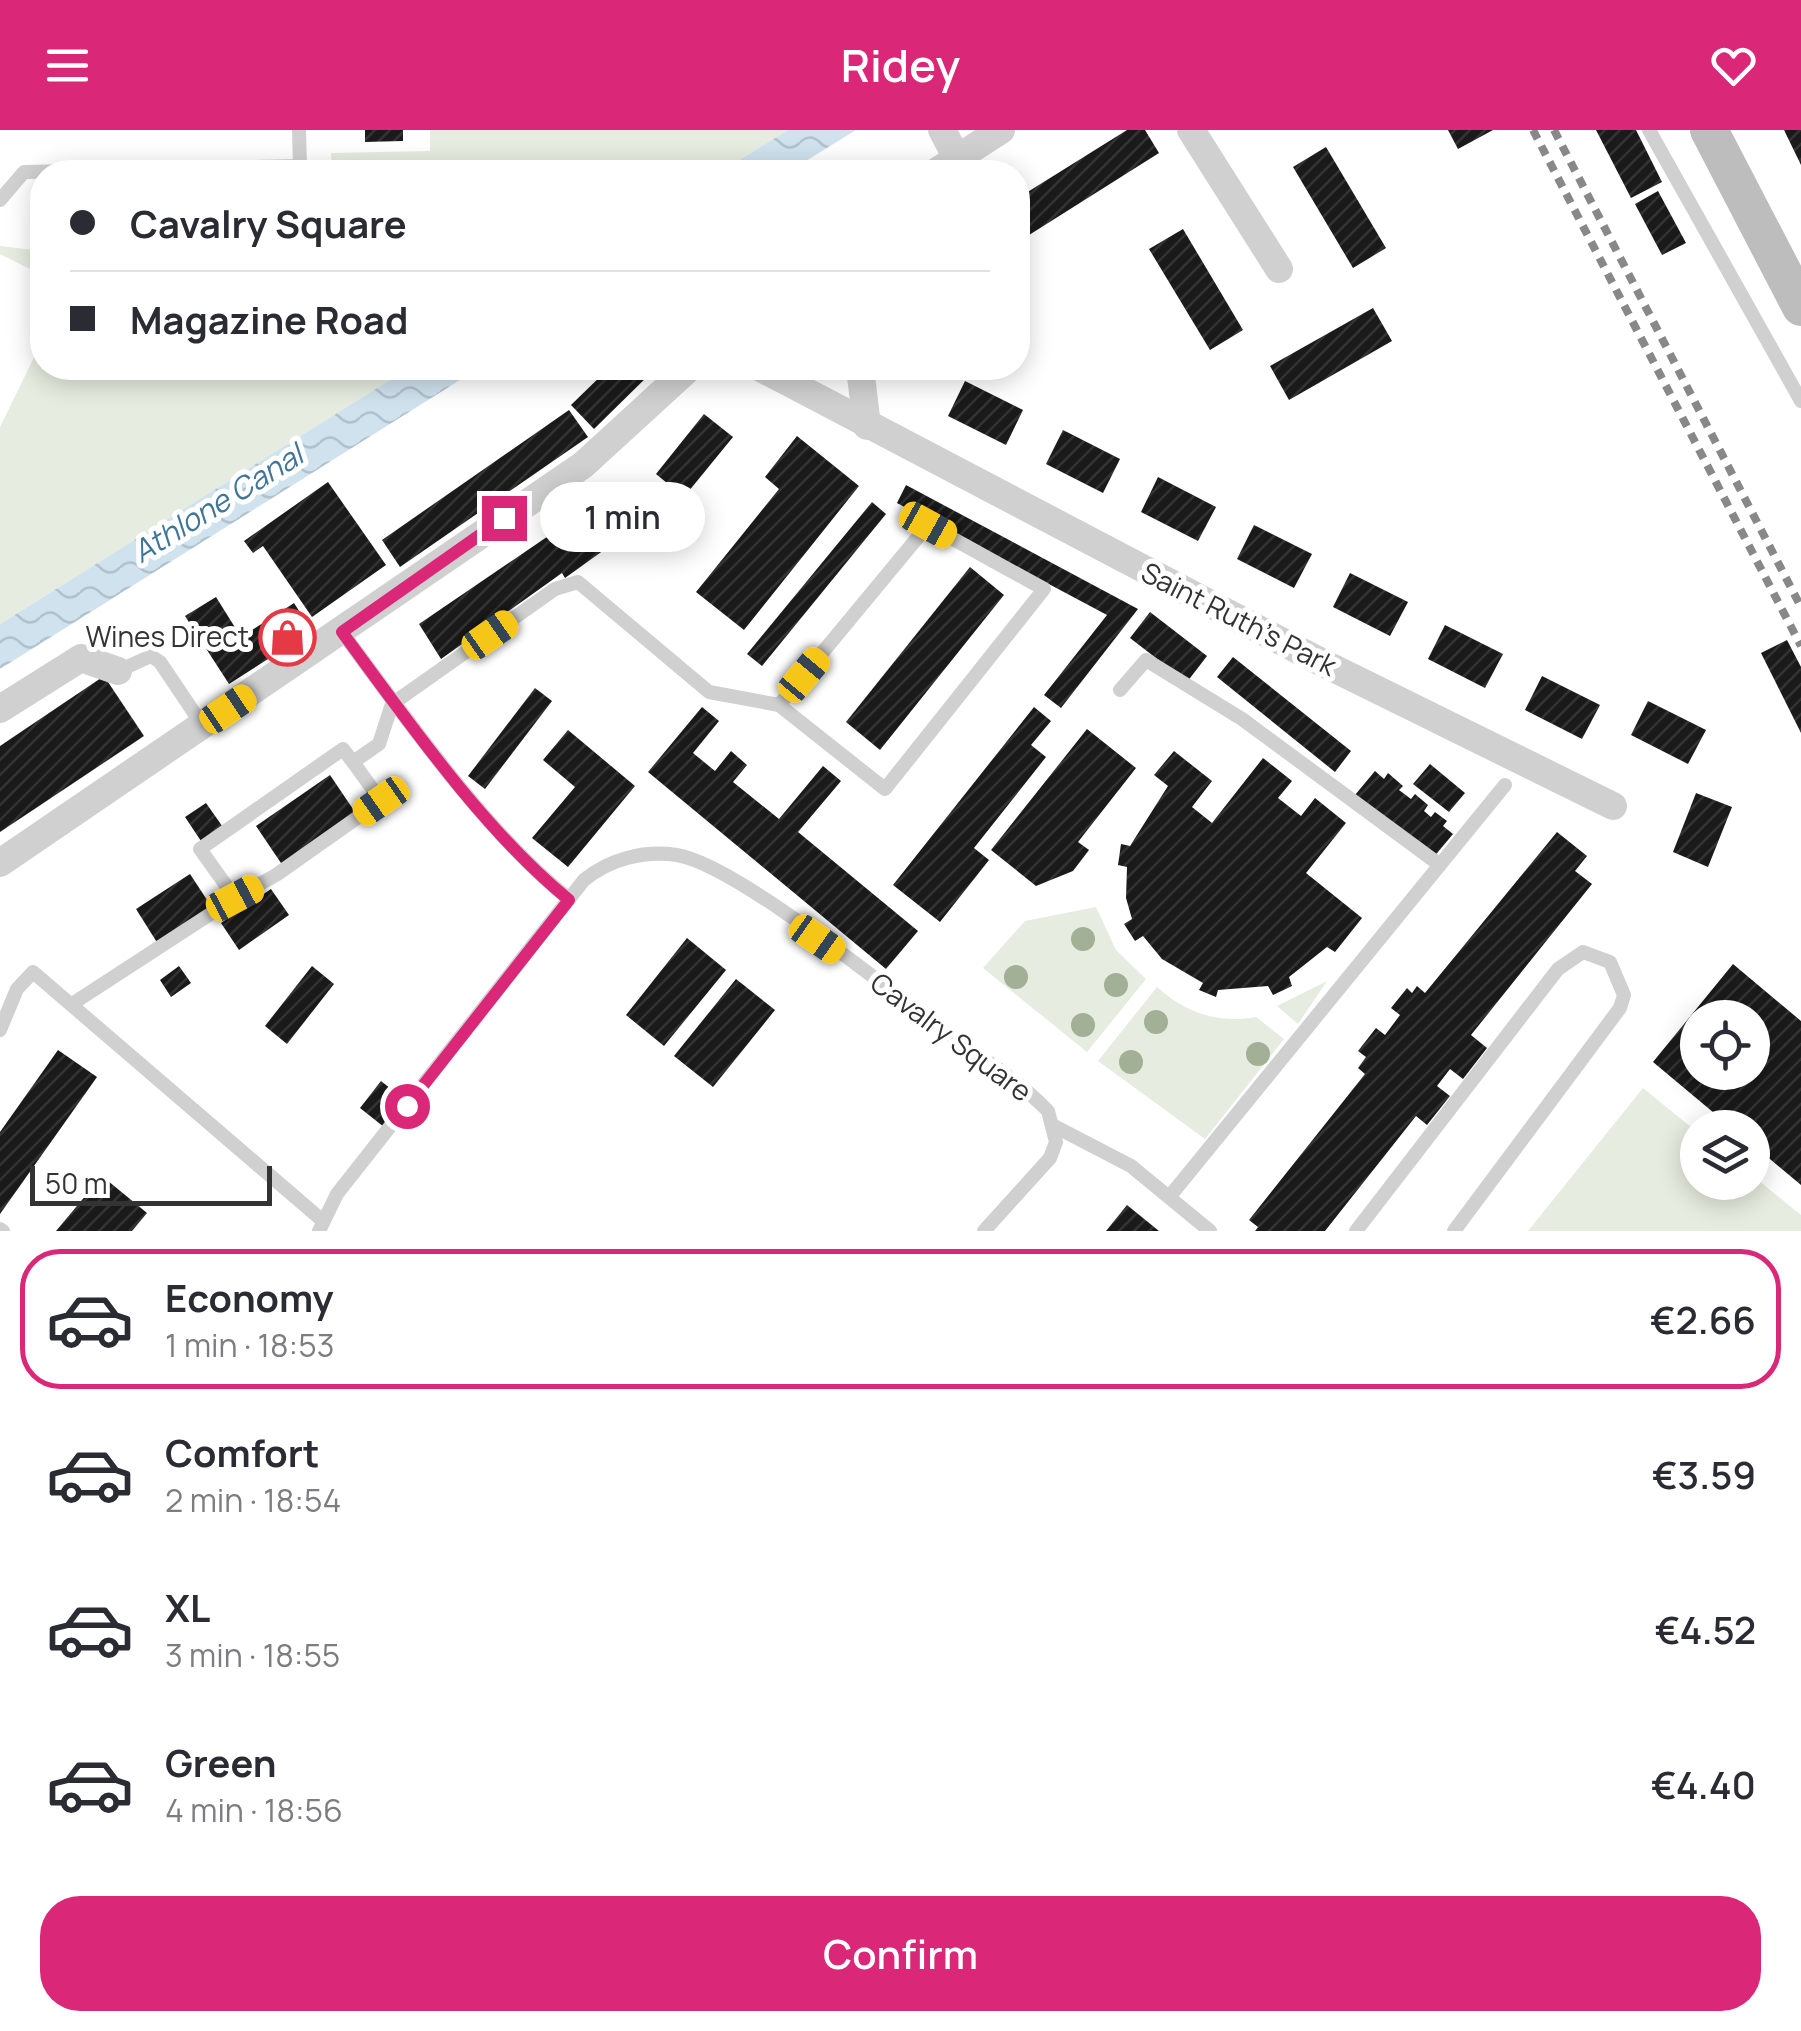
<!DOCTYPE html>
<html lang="en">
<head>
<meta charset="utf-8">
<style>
	body { margin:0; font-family:Manrope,sans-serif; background:#f7f7f7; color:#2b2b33; height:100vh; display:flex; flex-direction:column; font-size:38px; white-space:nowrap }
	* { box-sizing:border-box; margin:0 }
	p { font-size:32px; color:#7c7c81 }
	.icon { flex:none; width:55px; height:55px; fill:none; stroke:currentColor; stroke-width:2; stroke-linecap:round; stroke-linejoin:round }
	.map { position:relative; height:1101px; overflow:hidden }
	.details { display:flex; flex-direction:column; background:#fff; flex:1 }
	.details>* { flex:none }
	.banner { position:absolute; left:30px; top:30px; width:1000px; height:220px; border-radius:40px; box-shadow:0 5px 25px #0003; display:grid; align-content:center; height:220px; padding:0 40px; background:#fff }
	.buttons { position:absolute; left:1680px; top:870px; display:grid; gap:20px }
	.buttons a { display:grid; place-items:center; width:90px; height:90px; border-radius:50%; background:#fff; box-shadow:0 5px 25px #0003; font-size:50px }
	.scale { position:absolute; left:30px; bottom:25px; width:242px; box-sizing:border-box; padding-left:10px; border:5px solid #333; border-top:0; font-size:28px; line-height:35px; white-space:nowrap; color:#333; -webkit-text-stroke:8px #fff; paint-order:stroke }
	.end { position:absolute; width:45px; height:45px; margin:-22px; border:12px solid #db2777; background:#fff; box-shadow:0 0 0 5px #fff }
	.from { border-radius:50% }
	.bubble { position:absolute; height:70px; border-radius:35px; background:#fff; box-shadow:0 5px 25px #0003; font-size:32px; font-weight:600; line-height:70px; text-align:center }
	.car { position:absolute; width:30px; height:60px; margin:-30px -15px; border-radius:12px; box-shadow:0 0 8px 2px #0007; background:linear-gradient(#f5c518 24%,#345 0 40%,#f5c518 0 76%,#345 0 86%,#f5c518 0) }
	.banner b { display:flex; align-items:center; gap:35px; height:95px; font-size:38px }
	.banner b+b { border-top:2px solid #e1e1e2 }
	.banner i { width:25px; height:25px; background:#2b2b33 }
	ul { padding:18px 0 0; list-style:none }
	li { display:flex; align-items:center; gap:30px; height:140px; margin:0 20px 15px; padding:0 20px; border:5px solid transparent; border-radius:40px }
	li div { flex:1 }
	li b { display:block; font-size:38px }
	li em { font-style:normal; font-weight:600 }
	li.active { border-color:#db2777 }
	li>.icon { width:90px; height:90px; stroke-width:1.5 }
	.cta { display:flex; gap:20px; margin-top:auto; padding:20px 40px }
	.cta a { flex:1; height:115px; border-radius:40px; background:#db2777; color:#fff; font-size:40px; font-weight:600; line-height:115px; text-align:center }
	header { display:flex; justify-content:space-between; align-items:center; height:130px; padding:0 40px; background:#db2777; color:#fff; font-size:45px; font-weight:600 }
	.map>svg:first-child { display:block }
	.grass { fill:#e6ecdf }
	.water { fill:url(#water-waves) }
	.building { fill:url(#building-hatch); fill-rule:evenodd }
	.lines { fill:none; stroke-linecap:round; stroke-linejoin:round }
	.service { stroke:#d0d0d0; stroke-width:14 }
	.minor { stroke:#d0d0d0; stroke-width:28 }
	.secondary { stroke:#bdbdbd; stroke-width:38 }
	.rail { stroke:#888; stroke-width:8; stroke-dasharray:10 8; stroke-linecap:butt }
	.tree { fill:#a2b095 }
	.route { stroke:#db2777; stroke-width:12 }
	.labels { text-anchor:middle; stroke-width:10; stroke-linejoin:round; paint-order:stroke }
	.street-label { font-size:28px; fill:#333; stroke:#fff }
	.poi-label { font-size:28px; fill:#333; stroke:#fff; text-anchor:end }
	.water-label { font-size:30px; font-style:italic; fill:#3f7597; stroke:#fff }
</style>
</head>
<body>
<header><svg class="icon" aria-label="menu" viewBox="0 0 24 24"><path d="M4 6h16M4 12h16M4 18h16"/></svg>Ridey<svg class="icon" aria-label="heart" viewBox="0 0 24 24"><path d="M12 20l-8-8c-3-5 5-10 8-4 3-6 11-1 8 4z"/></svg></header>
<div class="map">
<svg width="1801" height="1101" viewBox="0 0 1801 1101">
	<defs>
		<pattern id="water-waves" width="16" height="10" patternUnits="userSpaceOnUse" patternTransform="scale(2.5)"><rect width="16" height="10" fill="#cfe2ee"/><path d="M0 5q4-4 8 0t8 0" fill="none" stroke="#b2c2cd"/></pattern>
		<pattern id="building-hatch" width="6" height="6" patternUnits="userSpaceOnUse" patternTransform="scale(2.5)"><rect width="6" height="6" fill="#1a1a1a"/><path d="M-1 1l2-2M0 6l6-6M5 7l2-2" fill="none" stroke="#333"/></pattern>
	</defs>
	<rect width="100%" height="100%" fill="#fff"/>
	<g class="grass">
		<polygon points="430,0 788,0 720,42 332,42 331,23 430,21"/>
		<polygon points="0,116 42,121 42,145 0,124"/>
		<polygon points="42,211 42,238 409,238 0,494 0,297"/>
		<polygon points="1096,777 1116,820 1146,849 1087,922 983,838 1025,791"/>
		<polygon points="1327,851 1298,894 1277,876"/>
		<path d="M1157,857C1185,883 1219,894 1256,887L1284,909L1205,1009L1098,931Z"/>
		<polygon points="1643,958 1697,1002 1698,1052 1752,1052 1753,1046 1801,1085 1801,1101 1528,1101"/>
	</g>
	<g class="water">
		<polygon points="788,0 856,0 788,42 720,42"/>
		<polygon points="409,238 479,238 0,539 0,494"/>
	</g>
	<g class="building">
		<polygon points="365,0 403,0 403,11 365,12"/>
		<polygon points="1127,0 1145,0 1159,23 1018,112 1018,68"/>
		<polygon points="1448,0 1493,0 1458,19"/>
		<polygon points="1596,0 1636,0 1662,52 1631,68"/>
		<polygon points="1784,0 1801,0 1801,35"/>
		<polygon points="1326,17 1386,118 1353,138 1293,37"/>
		<polygon points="1658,61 1686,113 1662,125 1635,74"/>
		<polygon points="1183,99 1243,200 1210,220 1149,119"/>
		<polygon points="1373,178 1392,211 1289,270 1270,236"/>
		<polygon points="609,238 656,238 594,299 571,275"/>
		<polygon points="965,251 1023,280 1006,315 948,286"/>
		<polygon points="569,280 588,307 400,437 382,410"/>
		<polygon points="704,284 733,307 684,367 656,344"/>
		<polygon points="1063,300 1120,329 1103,363 1046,334"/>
		<polygon points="797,306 859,356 744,500 696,462 779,359 765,347"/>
		<polygon points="1158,347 1216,377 1198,411 1141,382"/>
		<polygon points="328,352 386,435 312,487 263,416 253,423 244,411"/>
		<polygon points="906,355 1138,479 1061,578 1044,565 1107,485 897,373"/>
		<polygon points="604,368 629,402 565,448 562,443 441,529 419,494"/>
		<polygon points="872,372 886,384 762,536 747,524"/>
		<polygon points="1254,395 1312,424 1294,458 1237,429"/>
		<polygon points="970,437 1004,465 880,620 846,592"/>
		<polygon points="1350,443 1408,472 1390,506 1333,477"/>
		<polygon points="216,467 241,507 294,473 312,501 229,554 185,486"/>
		<polygon points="1150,482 1207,526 1187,552 1130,508"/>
		<polygon points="1445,495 1503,524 1485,558 1428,529"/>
		<polygon points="1787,510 1801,537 1801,603 1761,523"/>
		<polygon points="1233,527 1351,621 1335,642 1217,547"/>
		<polygon points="104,546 144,606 0,702 0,616"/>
		<polygon points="1542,546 1600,575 1582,609 1525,580"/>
		<polygon points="535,558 552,571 485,659 468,646"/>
		<polygon points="1648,571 1706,600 1688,634 1631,605"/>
		<polygon points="702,577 719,591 693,623 715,641 731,621 747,635 733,652 779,689 823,636 841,651 798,702 918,801 886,839 648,642"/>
		<polygon points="1034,577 1051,591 1031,615 1046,627 974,718 989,730 940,792 893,755"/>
		<polygon points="1087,599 1136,638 1078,712 1089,720 1073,741 1036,756 991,720"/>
		<polygon points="568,600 635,656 568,737 532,708 575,657 543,630"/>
		<polygon points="1174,621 1212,651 1192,677 1212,693 1263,628 1292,651 1278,668 1301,686 1315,668 1346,693 1306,743 1362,788 1335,822 1327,817 1289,847 1292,856 1273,865 1268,856 1218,860 1216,867 1199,860 1203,853 1162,829 1143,806 1135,811 1124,794 1132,789 1126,768 1127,737 1118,735 1121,714 1130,716 1168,656 1154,645"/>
		<polygon points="1430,634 1465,663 1449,682 1413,654"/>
		<polygon points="1375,641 1384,649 1388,643 1403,656 1399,660 1411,669 1415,664 1428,675 1424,681 1431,687 1435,682 1447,691 1443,696 1453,704 1433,728 1355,665"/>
		<polygon points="330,645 357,685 283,736 256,696"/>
		<polygon points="1696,663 1732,677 1708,737 1673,722"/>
		<polygon points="206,673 225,700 203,714 185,687"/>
		<polygon points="1557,702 1587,726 1575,741 1592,754 1471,905 1487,918 1463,949 1450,939 1437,956 1450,966 1427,995 1416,986 1325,1101 1255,1101 1258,1097 1249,1090 1365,944 1358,938 1366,927 1358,921 1376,898 1385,905 1400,885 1391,878 1407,858 1412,863 1417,856 1425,863"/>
		<polygon points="190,744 213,779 158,814 136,779"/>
		<polygon points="271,759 289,785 239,820 221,793"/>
		<polygon points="687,808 726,840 664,916 626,885"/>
		<path d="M1733,834L1801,891V1055L1752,1014V998H1732L1653,932ZM1698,888H1752V942H1698Z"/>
		<polygon points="179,836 191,853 171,867 160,850"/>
		<polygon points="312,836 334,854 287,914 265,896"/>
		<polygon points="736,849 775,880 713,957 674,926"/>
		<polygon points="58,920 97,947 0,1084 0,1002"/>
		<polygon points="381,951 405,970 384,997 360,978"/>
		<polygon points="102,1046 147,1083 132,1101 56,1101"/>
		<polygon points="1127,1075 1159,1101 1106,1101"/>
	</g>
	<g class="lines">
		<g class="service">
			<polyline points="1649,0 1801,271"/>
			<polyline points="0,70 24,42 300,36 299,0"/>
			<path d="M342,502C406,588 486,703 569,769"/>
			<polyline points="118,541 151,526 160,532 203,596"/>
			<polyline points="1120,560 1146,530 1242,589 1440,735"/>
			<polyline points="235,768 276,745 381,671 353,632"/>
			<polyline points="72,874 235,768 200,719 343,619 353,632 379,614 392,574 555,459 578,452 709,562 779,575 885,659 1044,459 928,395 779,575"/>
			<polyline points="0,900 17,859 33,842 323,1091"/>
			<polyline points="1054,996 1131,1036 1210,1101"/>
			<polyline points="1170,1066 1505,655"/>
			<polyline points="0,1099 3,1101"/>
			<path d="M319,1101L337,1064L584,750C610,729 644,720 677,725C736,735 885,857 939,897C976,924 1017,949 1048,981L1056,1012L1050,1028L984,1101"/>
			<polyline points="1356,1101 1558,839 1583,822 1610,832 1624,865 1620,878 1454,1101"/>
		</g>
		<g class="minor">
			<polyline points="942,0 957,28"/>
			<polyline points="1191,0 1279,139"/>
			<polyline points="936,42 1001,0"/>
			<polyline points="761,238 1321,532 1613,676"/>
			<polyline points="860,238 867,296"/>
			<polyline points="0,579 81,528 118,541"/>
			<polyline points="0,733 583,335 689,238"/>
		</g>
		<polyline class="secondary" points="1709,0 1801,177"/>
		<g class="rail">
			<polyline points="1533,0 1801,516"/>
			<polyline points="1554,0 1801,477"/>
		</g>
	</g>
	<g class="tree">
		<circle cx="1083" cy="809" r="12"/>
		<circle cx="1016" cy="847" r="12"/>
		<circle cx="1116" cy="855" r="12"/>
		<circle cx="1156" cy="892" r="12"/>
		<circle cx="1083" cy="895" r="12"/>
		<circle cx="1258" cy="924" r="12"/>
		<circle cx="1131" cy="932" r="12"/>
	</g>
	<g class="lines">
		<path class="route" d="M407,976L569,770C484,701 407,590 342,502L504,388"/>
	</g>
	<defs>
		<symbol id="shop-ring" viewBox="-11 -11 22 22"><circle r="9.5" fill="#fff" stroke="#e63946" stroke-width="1.5"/><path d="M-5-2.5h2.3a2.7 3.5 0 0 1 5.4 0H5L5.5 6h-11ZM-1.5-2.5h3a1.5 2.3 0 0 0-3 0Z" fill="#e63946"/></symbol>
	</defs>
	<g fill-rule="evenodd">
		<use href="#shop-ring" x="256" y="476" width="63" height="63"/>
	</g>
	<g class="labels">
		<g class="street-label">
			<text transform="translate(1239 489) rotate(27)" y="10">Saint Ruth's Park</text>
			<text transform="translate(951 907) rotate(37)" y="10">Cavalry Square</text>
		</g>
		<g class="poi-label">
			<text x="249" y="517">Wines Direct</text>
		</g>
		<g class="water-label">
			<text transform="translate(218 374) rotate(-32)" y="10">Athlone Canal</text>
		</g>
	</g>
</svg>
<div class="buttons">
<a><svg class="icon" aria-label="locate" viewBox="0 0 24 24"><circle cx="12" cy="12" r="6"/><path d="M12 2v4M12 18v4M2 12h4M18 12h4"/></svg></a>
<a><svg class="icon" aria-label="layers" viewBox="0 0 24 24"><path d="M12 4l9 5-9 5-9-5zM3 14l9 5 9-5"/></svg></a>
</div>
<div class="scale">50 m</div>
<i class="end from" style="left:407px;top:976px"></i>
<i class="end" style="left:504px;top:388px"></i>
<div class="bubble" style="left:540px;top:352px;width:165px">1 min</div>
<i class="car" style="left:928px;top:395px;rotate:119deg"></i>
<i class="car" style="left:490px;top:505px;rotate:55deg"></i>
<i class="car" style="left:804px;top:545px;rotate:40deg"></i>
<i class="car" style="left:228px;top:579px;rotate:56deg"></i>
<i class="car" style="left:381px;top:671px;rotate:235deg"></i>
<i class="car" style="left:235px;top:768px;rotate:62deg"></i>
<i class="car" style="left:817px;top:809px;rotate:125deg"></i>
<div class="banner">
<b><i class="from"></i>Cavalry Square</b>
<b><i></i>Magazine Road</b>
</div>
</div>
<section class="details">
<ul>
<li class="active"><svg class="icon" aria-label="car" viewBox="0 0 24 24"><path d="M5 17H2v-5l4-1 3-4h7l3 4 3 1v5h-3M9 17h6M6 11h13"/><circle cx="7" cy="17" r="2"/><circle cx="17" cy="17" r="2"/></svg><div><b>Economy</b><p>1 min · 18:53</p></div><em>€2.66</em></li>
<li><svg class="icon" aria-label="car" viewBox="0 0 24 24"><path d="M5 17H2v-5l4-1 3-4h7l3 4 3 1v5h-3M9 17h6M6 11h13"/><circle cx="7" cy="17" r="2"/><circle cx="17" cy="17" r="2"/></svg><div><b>Comfort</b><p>2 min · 18:54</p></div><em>€3.59</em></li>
<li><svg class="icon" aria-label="car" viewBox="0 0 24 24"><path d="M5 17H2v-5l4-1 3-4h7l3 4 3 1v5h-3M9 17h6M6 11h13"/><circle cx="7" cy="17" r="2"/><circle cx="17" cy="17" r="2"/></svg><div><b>XL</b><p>3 min · 18:55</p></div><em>€4.52</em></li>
<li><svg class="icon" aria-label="car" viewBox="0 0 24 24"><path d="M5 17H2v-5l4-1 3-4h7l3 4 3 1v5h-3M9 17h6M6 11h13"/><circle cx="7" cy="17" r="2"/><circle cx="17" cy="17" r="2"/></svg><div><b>Green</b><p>4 min · 18:56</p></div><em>€4.40</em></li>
</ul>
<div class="cta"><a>Confirm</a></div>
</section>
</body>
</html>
